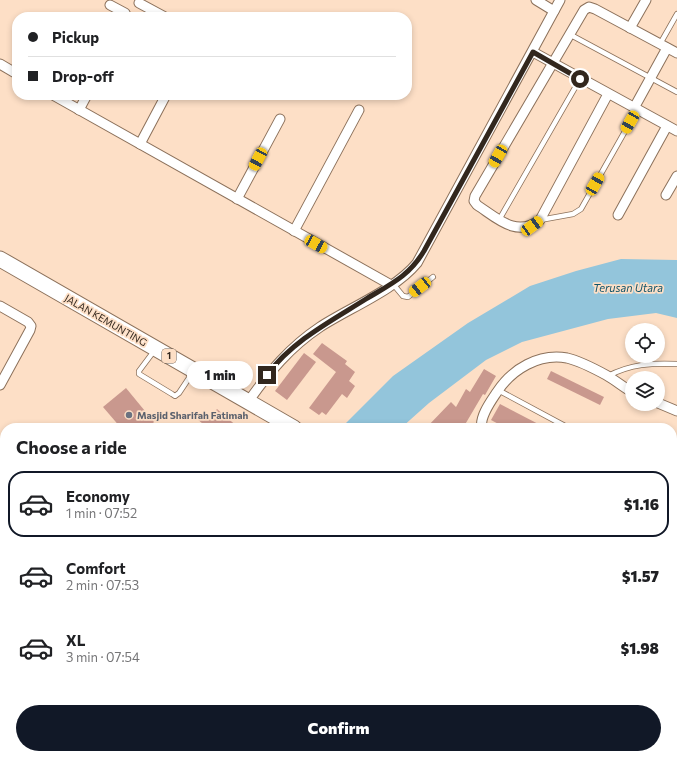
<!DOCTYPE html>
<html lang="en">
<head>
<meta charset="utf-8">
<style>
	body { margin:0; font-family:Commissioner,sans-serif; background:#f6f6f6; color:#202124; height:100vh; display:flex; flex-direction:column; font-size:15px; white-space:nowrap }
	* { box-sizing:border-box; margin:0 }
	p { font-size:13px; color:#757577 }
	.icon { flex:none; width:22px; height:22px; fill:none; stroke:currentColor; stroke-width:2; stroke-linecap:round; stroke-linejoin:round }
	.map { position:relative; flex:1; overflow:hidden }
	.panel { position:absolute; left:0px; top:423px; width:677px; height:336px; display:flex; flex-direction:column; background:#fff; border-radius:16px 16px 0 0; box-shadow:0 2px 6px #0003 }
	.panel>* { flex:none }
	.guide { position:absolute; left:12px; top:12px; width:400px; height:88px; border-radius:16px; box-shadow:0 2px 6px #0003; display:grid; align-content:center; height:88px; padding:0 16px; background:#fff }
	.buttons { position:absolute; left:625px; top:323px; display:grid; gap:8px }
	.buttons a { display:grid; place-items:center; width:40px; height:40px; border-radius:50%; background:#fff; box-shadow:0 2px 6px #0003; font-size:20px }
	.end { position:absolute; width:18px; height:18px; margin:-9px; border:5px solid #32271e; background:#fff; box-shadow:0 0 0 2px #fff }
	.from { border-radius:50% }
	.bubble { position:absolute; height:28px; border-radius:14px; background:#fff; box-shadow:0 2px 6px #0003; font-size:13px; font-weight:800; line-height:28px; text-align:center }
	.car { position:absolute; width:12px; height:24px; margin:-12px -6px; border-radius:5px; box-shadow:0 0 3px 1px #0007; background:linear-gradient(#f5c518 24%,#345 0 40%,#f5c518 0 76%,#345 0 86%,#f5c518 0) }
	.guide b { display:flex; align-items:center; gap:14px; height:38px; font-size:15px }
	.guide b+b { border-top:1px solid #e0e0e0 }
	.guide i { width:10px; height:10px; background:#202124 }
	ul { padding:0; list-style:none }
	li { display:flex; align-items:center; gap:12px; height:66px; margin:0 8px 6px; padding:0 8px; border:2px solid transparent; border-radius:16px }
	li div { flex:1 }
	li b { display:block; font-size:15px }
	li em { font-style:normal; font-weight:800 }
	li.active { border-color:#111827 }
	li>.icon { width:36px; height:36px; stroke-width:1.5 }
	h2 { padding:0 16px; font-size:18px; line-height:48px }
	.cta { display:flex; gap:8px; margin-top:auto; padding:8px 16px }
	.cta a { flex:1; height:46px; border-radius:24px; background:#111827; color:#fff; font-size:16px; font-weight:800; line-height:46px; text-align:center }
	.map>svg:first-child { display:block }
	.built { fill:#f5d2b4 }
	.water { fill:#93c5db }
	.building { fill:#c9988e }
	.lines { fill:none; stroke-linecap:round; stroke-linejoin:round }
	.lane-casing { stroke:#8c715b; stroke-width:6 }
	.street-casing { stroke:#8c715b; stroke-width:11 }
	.primary-casing { stroke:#8c715b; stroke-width:17 }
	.lane { stroke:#fff; stroke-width:4.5 }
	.street { stroke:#fff; stroke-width:9 }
	.primary { stroke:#fff; stroke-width:15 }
	.route { stroke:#32271e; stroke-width:5 }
	.worship-dot { fill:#6b7280; stroke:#fddfc6; stroke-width:1.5 }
	.labels { text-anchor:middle; stroke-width:3.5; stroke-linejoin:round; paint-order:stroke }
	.shield { fill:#fddfc6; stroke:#6f5e50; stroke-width:1 }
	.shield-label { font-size:9px; font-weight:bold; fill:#32271e }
	.street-label { font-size:10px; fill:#32271e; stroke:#fddfc6 }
	.worship-label { font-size:10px; font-weight:bold; fill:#5b616d; stroke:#fddfc6; text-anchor:start }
	.water-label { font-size:11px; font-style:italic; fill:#105369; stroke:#fddfc6 }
</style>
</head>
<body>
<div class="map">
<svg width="677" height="759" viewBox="0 0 677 759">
	<rect width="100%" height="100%" fill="#fddfc6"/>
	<polygon class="built" points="672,657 677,660 677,740 672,738"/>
	<g class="water">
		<polygon points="621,259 677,260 677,318 656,313 608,319 522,342 486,360 429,403 401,428 341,428 393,376 468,323 530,286 576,271"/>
		<polygon points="23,754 64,754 60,759 21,759"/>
	</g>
	<g class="building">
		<polygon points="322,343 347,361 345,364 355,372 349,381 355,386 347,398 342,394 326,415 322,412 319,415 309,408 336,372 313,354"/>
		<polygon points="304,353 316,362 287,400 275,391"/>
		<polygon points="484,369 496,376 485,395 483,394 463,428 426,428 451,402 456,407 466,389 470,392"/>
		<polygon points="551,371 604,397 600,405 547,379"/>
		<polygon points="126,388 154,422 148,428 121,428 103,407"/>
		<polygon points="500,404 546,428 506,428 491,420"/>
		<polygon points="217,409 239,428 208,428 197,419 204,411 211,417"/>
	</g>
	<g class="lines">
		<defs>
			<g id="lane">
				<polyline points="569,34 677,92"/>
				<polyline points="660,44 677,14"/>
				<polyline points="499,220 580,79"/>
				<polyline points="540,220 573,214 581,209 637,110"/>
				<polyline points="393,284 403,296 408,297 433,277"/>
				<polyline points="154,351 139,371 139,374 172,394 175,396 179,393 193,372"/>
				<path d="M608,376C631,364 651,363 677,364"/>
				<polyline points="498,390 565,426"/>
				<polyline points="672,584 677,575"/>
				<polyline points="672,602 677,605"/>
				<polyline points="672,684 677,686"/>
				<polyline points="672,736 677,739"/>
			</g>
			<g id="street">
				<polyline points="536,0 554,11"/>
				<polyline points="139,3 165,17"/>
				<polyline points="110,5 125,13 127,17"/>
				<polyline points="630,28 646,0"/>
				<polyline points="533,52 677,131"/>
				<polyline points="0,64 17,74"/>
				<path d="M608,94L540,220C516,238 497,218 477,205L474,201L475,196L584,10L589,7L595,9L677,53"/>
				<polyline points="53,95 391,285"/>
				<polyline points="634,108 667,48"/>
				<polyline points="79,110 87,95"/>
				<polyline points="140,144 166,95"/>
				<polyline points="666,195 677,176"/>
				<polyline points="237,199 280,119"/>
				<polyline points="618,215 667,126"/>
				<polyline points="294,231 359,110"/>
				<polyline points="0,306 28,322 31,326 30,330 0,385"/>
				<path d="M248,402C269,372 290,347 320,327C349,308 395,290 417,263L560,0"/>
				<polyline points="658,403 677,411"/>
				<path d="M482,428C479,417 491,401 497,392C512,369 539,353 567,358C580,361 595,369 606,375C615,380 623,387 632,392"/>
				<polyline points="0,455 5,458"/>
				<polyline points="0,559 5,561"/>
				<polyline points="0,703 5,705"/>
				<polyline points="602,754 611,759"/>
				<polyline points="2,759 5,750"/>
				<polyline points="82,759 84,754"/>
				<polyline points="255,759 258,754"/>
				<polyline points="329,759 332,754"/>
				<polyline points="420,759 423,754"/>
			</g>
			<g id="primary">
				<polyline points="0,259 294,428"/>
				<polyline points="672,640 677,643"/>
			</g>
		</defs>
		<use href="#lane" class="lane-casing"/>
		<use href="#street" class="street-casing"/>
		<use href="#primary" class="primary-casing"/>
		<use href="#lane" class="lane"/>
		<use href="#street" class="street"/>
		<use href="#primary" class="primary"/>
	</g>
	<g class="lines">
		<path class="route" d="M267,375C292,341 331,321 366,299C391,284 409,276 424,251L533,52L580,79"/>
	</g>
	<circle class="worship-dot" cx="129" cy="415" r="4"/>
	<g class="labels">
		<rect class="shield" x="162" y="349" width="14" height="14" rx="3"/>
		<g class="shield-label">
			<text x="169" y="359">1</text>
		</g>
		<g class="street-label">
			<text transform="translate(106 320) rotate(30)" y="4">JALAN KEMUNTING</text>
		</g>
		<g class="worship-label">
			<text x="137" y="419">Masjid Sharifah Fatimah</text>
		</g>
		<g class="water-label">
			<text x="628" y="292">Terusan Utara</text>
		</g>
	</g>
</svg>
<div class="buttons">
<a><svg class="icon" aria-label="locate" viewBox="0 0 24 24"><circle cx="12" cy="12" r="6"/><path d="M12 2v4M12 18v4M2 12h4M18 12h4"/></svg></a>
<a><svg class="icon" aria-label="layers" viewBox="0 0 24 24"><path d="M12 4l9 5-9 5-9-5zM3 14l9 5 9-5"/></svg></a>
</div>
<i class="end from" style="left:580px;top:79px"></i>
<i class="end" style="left:267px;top:375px"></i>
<div class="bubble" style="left:187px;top:361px;width:66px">1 min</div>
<i class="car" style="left:630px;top:122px;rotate:210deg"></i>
<i class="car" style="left:498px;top:156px;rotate:210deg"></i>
<i class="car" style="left:258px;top:159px;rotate:208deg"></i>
<i class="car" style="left:595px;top:184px;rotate:30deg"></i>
<i class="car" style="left:532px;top:226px;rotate:54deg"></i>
<i class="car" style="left:316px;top:244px;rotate:119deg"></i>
<i class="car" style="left:420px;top:287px;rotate:232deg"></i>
<div class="guide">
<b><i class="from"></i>Pickup</b>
<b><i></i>Drop-off</b>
</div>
<section class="panel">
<h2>Choose a ride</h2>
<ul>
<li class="active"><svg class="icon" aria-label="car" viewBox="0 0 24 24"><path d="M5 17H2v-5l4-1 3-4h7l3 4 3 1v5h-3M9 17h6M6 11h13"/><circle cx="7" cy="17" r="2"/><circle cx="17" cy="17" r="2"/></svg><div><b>Economy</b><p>1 min · 07:52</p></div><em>$1.16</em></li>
<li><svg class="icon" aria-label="car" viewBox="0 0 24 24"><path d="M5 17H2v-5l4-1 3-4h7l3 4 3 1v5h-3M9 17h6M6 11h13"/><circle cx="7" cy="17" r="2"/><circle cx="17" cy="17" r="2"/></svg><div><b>Comfort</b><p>2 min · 07:53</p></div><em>$1.57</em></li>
<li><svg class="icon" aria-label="car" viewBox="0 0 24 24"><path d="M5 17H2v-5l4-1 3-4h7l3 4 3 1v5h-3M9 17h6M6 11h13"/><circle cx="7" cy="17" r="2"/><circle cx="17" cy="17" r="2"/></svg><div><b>XL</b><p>3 min · 07:54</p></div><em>$1.98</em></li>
</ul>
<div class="cta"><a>Confirm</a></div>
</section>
</div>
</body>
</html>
